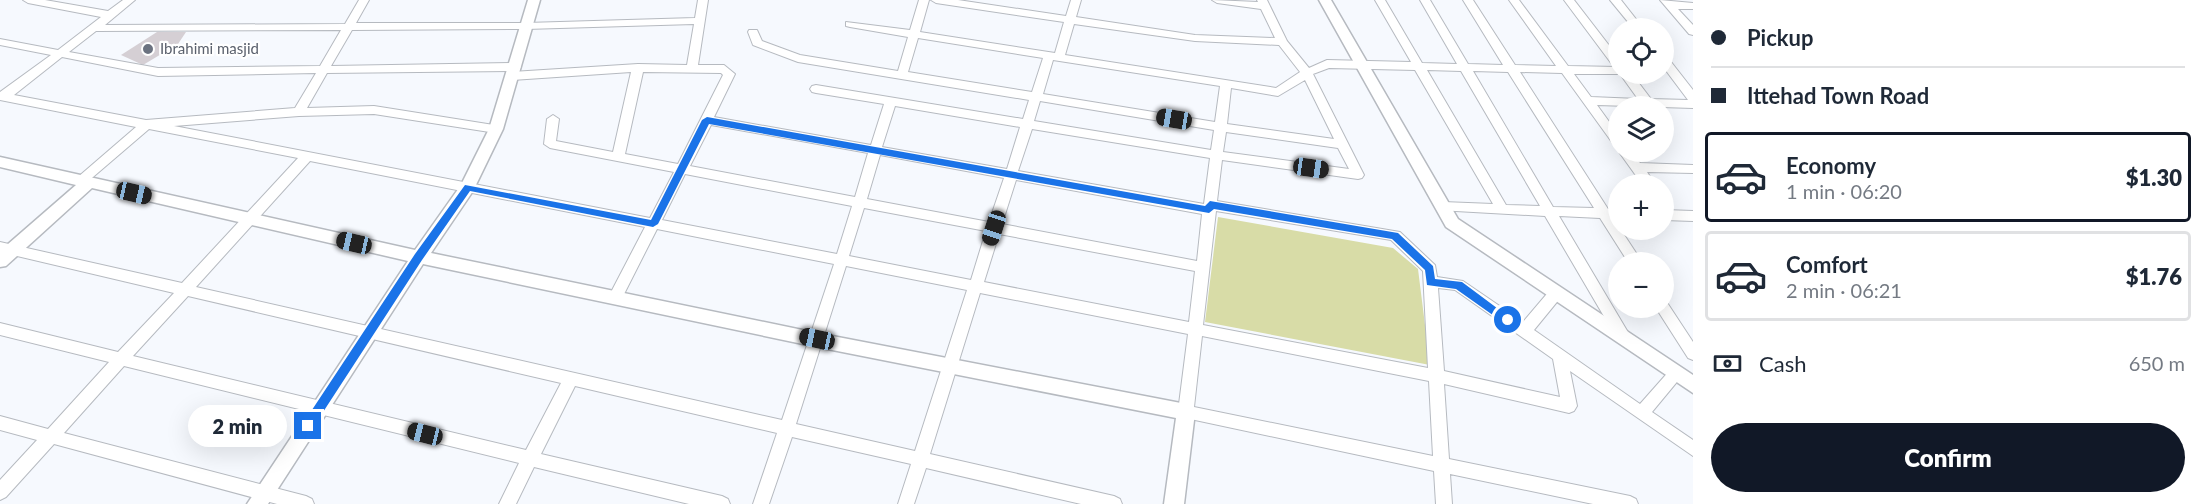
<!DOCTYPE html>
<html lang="en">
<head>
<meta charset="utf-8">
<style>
	body { margin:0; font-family:Lato,sans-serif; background:#f6f6f7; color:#1f2937; height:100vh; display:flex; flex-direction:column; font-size:22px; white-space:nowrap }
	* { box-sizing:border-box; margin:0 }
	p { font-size:20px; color:#747a83 }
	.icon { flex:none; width:33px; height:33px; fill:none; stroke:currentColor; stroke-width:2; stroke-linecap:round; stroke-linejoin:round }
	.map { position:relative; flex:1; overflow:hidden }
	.sheet { display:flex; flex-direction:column; background:#fff; width:510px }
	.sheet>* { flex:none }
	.top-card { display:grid; align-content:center; height:132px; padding:0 18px; background:#fff }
	.buttons { position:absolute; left:1608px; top:18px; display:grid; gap:12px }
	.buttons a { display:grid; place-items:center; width:66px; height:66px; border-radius:50%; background:#fff; box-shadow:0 6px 24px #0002; font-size:30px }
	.end { position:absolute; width:27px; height:27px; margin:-14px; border:8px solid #1a73e8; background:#fff; box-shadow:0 0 0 3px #fff }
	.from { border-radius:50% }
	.bubble { position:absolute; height:42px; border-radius:21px; background:#fff; box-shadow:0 6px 24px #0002; font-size:20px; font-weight:800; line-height:42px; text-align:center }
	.car { position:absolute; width:18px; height:36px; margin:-18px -9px; border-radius:8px; box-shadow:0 0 4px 2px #0007; background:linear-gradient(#222 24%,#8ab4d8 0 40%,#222 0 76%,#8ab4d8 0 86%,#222 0) }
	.top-card b { display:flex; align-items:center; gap:21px; height:57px; font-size:22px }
	.top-card b+b { border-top:2px solid #e0e1e3 }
	.top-card i { width:15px; height:15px; background:#1f2937 }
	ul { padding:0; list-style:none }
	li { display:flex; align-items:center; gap:18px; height:90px; margin:0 12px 9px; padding:0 6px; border:3px solid #e0e1e3; border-radius:6px }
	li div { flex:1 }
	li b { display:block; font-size:22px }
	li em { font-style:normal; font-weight:800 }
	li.selected { border-color:#111827 }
	li>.icon { width:54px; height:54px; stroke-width:1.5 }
	.pay { display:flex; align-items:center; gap:15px; height:66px; padding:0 18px; font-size:22px }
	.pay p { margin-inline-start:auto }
	.primary-button { display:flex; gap:12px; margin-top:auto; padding:12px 18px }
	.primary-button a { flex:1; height:69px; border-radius:36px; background:#111827; color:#fff; font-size:24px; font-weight:800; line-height:69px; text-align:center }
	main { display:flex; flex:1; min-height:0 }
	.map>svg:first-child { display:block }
	.green { fill:#d8dca7 }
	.building { fill:#d5cfd4 }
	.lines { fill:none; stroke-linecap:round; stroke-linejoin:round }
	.minor-casing { stroke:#b6bac0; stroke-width:2 }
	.tertiary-casing { stroke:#b6bac0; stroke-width:3 }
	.minor { fill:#fff; fill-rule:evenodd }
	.tertiary { fill:#fff; fill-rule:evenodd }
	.route { fill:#1a73e8 }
	.worship-dot { fill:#6b7280; stroke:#fff; stroke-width:2 }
	.labels { text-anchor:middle; stroke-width:4.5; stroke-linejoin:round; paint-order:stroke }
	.worship-label { font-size:15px; fill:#5b616d; stroke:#fff; text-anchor:start }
</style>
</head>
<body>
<main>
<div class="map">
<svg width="1693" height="504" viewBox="0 0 1693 504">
	<rect width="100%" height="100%" fill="#f6f9fe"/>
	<polygon class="green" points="1218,217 1393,248 1418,269 1430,365 1205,322"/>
	<polygon class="building" points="157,32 186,32 178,44 143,65 121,55"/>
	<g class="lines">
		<defs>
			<g id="minor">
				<path d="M23,0H45L108,11L123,0H135L105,25L345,24L359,0H369L356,23H526L695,18L698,0H708L698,65H724L735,74L714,117L871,145L884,104L816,93L812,92L810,89L812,86L816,85L1023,119L1029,100L798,62L753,45L748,32L749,30H757L762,41L800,55L898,71L908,37L850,27L846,26V22L910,30L919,0H929L920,32L1055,53L1064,22L936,3L931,0H958L1066,16L1071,0H1081L1076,17L1195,35L1275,38L1261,9L1217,3L1212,0L1258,2L1257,0H1267L1287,41L1309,68L1327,60L1411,62L1375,0H1385L1422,63L1457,64L1420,0H1430L1468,64L1503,65L1463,0H1473L1515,65L1556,66L1509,0H1519L1568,66L1617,67H1614L1564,0H1574L1618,57V74H1632L1651,99L1688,100L1664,68V57L1668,58L1693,90V108L1597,105L1618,134V146L1614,145L1562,73L1520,72L1608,209H1618V219H1614L1618,230H1621L1642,262H1628L1600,218L1559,216L1629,334L1631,338L1629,342L1624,344L1619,342L1545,216L1438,210L1437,207L1438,204L1443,202L1493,204L1415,70L1329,68L1313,74L1364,175L1362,178L1358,179L1222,160L1217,201L1400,232L1435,265L1437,277L1463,281L1523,322L1551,289H1561L1563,293L1561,297L1534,330L1640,404L1671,369L1676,367L1681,369L1683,373L1681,377L1652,412L1693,440V456L1570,371L1577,406L1574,411L1569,413L1444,384L1449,459L1630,496L1636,499L1638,504H1593L1450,474L1452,504H1436L1434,471L1181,417L1178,412L1188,334L980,293L930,454L1114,496L1120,499L1122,504H1081L926,468L914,504H898L911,464L792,437L769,504H753L777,433L575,386L541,454L722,496L728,499L730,504H689L534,467L516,504H499L519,463L124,366L64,433L306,496L312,499L314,504H277L54,444L6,497L0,500V480L37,440L0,430V416L48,429L109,362L0,335V323L118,352L174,293L0,252V242L182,283L298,158L149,129L86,183H78L76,180L78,177L136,127L0,100V92L51,55L0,45V39L58,50L101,17L28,3ZM694,24L687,65L638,64L512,72L506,76L512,80L631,72L613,152L556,141L559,119L553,115L547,119L544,144L550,148L674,172L650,218L174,126L299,116L374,114L496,133L500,132L502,129L500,126L374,106L307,108L327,73L515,71L521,67L515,63L331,66L352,30L526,29ZM1074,24L1195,41L1279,45L1300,72L1276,88L1065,55ZM341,30L320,66L158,68L69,52L96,31ZM918,38L1043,58L1032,92L908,72ZM62,57L158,76L316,73L295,108L146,120L14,95ZM1053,60L1220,86L1215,122L1043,94ZM1427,70L1461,71L1540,206L1506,205ZM1473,71L1508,72L1594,208L1553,207ZM643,72L721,73L723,75L678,164L625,154ZM1574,74H1620L1638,99L1591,97ZM1305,80L1334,139L1227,124L1231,88L1278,96ZM1040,101L1214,130L1211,150L1034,121ZM895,106L1020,127L1007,169L882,147ZM711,125L868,153L855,197L690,166ZM1032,129L1210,158L1204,204L1018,171ZM1226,132L1338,148L1349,169L1223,152ZM880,155L1004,178L989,222L867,199ZM310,161L645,227L608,298L610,302H620L657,229L834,264L782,420L196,287ZM685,174L852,206L837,254L662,220ZM1016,180L1202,214L1197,261L1002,224ZM864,208L986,231L971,280L849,256ZM1216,211L1391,240L1423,271L1428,368L1203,325ZM999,234L1195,271L1189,322L984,282ZM846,266L967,290L915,451L796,424ZM1438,288L1455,290L1553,359L1560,397L1444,371ZM188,296L561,383L526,450L133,356ZM1202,336L1429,381L1433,456L1194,407Z"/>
				<polygon points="1610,0 1621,0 1643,28 1633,28"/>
				<polygon points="1660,0 1693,3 1693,9 1678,9 1693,25 1693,35 1689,34"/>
				<polygon points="1619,152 1631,152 1640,163 1693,165 1693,173 1647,172 1655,184 1642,184"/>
				<polygon points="1664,210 1693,211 1693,221 1664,220"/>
				<polygon points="1664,302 1668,304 1693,342 1693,360 1688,358 1656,308 1664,308"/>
			</g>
			<g id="tertiary">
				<polygon points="528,0 540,0 503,129 473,191 431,253 817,333 1186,404 1193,406 1195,412 1184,504 1164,504 1176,418 817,347 423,264 268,504 247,504 408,261 92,188 6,266 0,267 0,251 76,185 0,167 0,157 415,250 461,185 489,129"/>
				<polygon points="1319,0 1331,0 1458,219 1693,375 1693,393 1446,227"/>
			</g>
		</defs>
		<use href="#minor" class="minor-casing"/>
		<use href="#tertiary" class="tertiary-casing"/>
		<use href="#minor" class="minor"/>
		<use href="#tertiary" class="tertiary"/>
	</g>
	<polygon class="route" points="707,117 1205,206 1210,201 1398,233 1433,266 1435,279 1462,282 1513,320 1511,323 1504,323 1456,289 1427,285 1425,270 1392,239 1214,209 1209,213 709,124 658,224 653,227 470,191 422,260 312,429 304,429 304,422 415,254 465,185 651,220 702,120"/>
	<circle class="worship-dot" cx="148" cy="49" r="6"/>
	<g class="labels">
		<g class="worship-label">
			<text x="160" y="54">Ibrahimi masjid</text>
		</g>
	</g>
</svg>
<div class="buttons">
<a><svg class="icon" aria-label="locate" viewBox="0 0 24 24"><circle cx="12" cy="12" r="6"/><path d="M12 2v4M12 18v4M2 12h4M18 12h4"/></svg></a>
<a><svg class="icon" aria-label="layers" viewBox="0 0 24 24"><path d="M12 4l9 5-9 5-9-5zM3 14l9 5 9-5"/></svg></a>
<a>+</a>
<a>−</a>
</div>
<i class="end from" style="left:1508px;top:320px"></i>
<i class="end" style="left:308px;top:426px"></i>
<div class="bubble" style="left:188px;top:405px;width:99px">2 min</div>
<i class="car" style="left:1174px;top:119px;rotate:279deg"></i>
<i class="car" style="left:1311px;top:168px;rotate:98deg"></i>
<i class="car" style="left:134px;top:193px;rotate:103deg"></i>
<i class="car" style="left:994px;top:228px;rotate:198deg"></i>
<i class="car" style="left:354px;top:243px;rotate:283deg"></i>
<i class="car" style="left:817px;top:339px;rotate:282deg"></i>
<i class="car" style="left:425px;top:434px;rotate:284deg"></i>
</div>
<section class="sheet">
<div class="top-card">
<b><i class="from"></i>Pickup</b>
<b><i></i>Ittehad Town Road</b>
</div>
<ul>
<li class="selected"><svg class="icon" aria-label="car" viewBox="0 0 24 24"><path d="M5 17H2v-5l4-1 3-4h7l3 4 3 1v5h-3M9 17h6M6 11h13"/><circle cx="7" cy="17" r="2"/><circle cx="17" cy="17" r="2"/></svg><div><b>Economy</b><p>1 min · 06:20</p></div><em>$1.30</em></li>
<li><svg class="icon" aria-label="car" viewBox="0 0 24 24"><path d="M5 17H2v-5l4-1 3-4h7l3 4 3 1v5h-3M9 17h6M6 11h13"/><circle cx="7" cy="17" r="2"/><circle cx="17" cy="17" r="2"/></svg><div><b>Comfort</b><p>2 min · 06:21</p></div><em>$1.76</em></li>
</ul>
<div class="pay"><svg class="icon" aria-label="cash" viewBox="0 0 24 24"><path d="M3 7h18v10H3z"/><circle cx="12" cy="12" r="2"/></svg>Cash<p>650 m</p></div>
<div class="primary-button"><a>Confirm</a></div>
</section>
</main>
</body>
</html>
